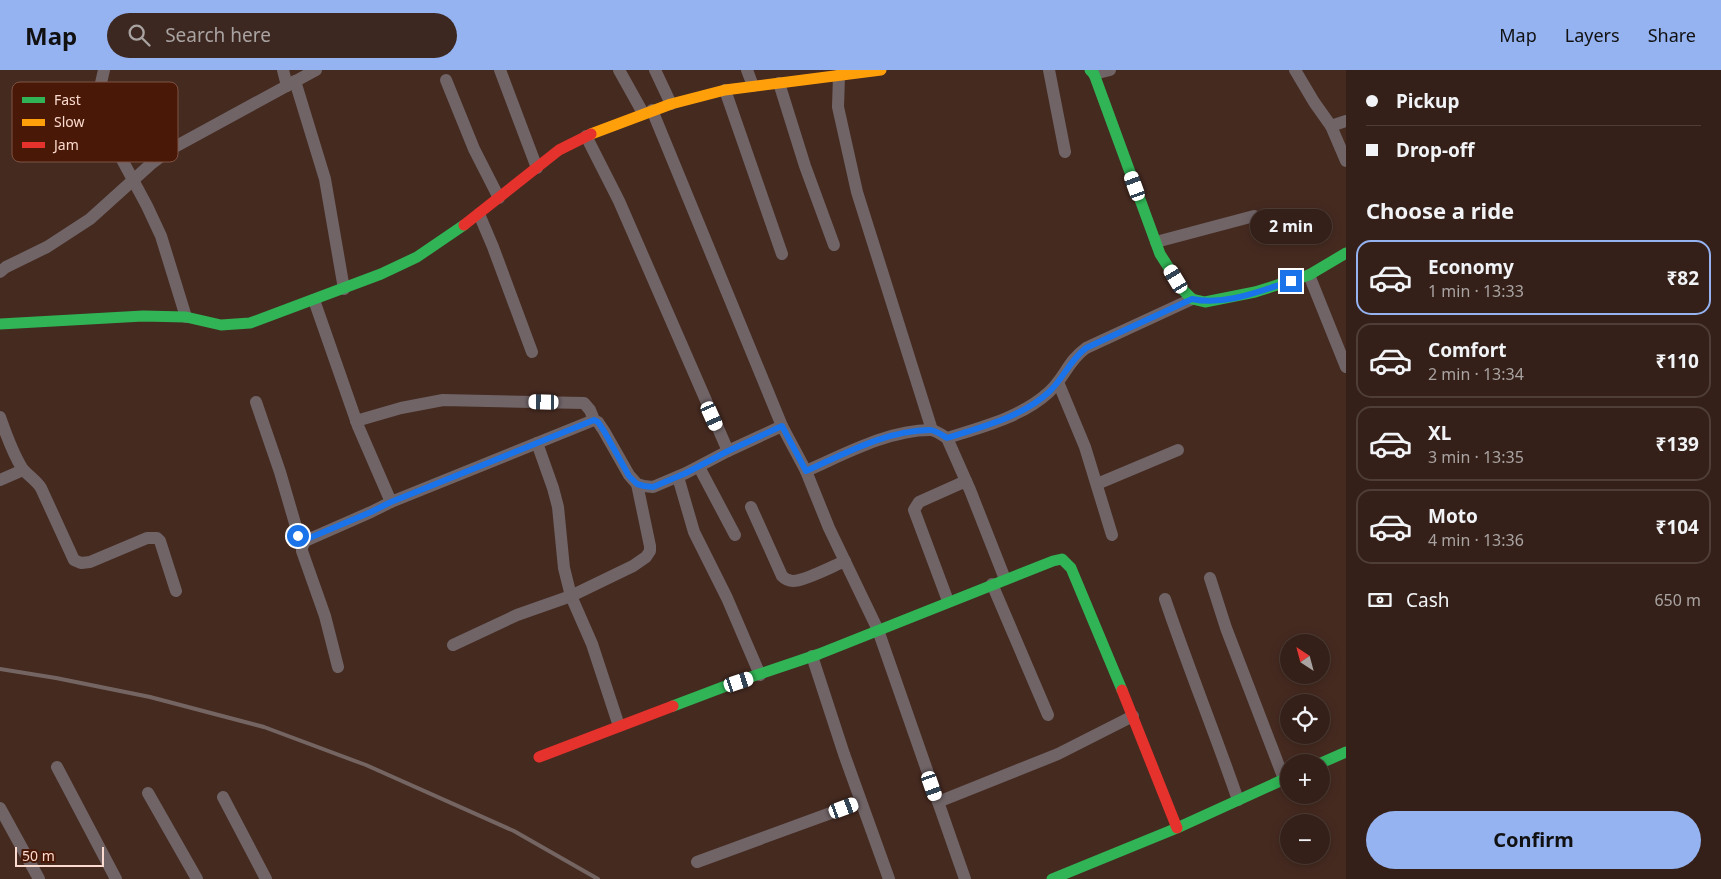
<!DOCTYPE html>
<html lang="en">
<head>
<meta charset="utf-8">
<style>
	body { margin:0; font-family:"Noto Sans",sans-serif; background:#3c2821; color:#f1f3f6; height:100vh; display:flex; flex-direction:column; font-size:19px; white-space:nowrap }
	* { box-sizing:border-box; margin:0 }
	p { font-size:16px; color:#a9a3a2 }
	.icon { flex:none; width:28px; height:28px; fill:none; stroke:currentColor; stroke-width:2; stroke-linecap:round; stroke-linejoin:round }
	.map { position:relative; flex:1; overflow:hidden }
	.panel { display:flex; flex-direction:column; background:#342018; width:375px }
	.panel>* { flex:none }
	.guide { display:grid; align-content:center; height:110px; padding:0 20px; background:#342018 }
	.needle { width:32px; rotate:324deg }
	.controls { position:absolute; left:1280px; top:564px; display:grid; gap:10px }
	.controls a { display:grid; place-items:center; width:50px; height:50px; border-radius:50%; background:#342018; box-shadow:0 2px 12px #0003,0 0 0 1px #4e3e37; font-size:25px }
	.scale { position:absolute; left:15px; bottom:12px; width:89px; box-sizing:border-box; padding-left:5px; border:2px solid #fbdacf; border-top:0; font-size:14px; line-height:18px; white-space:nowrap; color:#fbdacf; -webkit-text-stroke:4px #491806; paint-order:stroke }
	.end { position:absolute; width:22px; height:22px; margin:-11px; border:6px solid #1a73e8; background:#fff; box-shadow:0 0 0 2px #fff }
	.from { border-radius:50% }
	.bubble { position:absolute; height:35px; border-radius:18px; background:#342018; box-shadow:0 2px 12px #0003,0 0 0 1px #4e3e37; font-size:16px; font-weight:700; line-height:35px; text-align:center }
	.car { position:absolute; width:15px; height:30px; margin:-15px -8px; border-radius:6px; box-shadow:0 0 4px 1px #0007; background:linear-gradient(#fff 24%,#345 0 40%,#fff 0 76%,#345 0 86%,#fff 0) }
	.guide b { display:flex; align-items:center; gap:18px; height:48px; font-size:19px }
	.guide b+b { border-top:1px solid #4e3e37 }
	.guide i { width:12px; height:12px; background:#f1f3f6 }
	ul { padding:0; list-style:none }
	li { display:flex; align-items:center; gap:15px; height:75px; margin:0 10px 8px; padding:0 10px; border:2px solid #4e3e37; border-radius:15px }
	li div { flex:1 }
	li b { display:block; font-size:19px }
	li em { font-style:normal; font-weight:700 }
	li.active { border-color:#95b2f1 }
	li>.icon { width:45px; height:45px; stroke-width:1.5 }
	h2 { padding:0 20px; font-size:22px; line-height:60px }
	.pay { display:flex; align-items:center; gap:12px; height:55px; padding:0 20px; font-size:19px }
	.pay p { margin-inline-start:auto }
	.cta { display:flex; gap:10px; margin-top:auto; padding:10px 20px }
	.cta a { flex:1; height:58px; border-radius:30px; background:#95b2f1; color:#111; font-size:20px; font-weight:700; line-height:58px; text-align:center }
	header { display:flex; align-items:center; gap:30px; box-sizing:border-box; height:70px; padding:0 25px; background:#95b2f1; color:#111 }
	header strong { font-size:24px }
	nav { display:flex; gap:28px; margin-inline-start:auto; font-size:18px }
	.search { width:350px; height:45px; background:#3c2821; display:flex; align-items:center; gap:12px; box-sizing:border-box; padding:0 18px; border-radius:28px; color:#a9a3a2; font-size:19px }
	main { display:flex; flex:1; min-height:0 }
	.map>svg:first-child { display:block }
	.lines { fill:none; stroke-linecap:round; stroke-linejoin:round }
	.street { stroke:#706467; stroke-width:12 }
	.fast { stroke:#30b455; stroke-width:11 }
	.slow { stroke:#ff9f0a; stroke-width:11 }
	.jam { stroke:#e5322d; stroke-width:11 }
	.rail { stroke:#746562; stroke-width:4 }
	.route { stroke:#1a73e8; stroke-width:6 }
	.key { fill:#491806; stroke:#7e5242; stroke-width:1 }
	.key-label { font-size:14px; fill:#fbdacf }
</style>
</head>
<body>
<header>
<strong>Map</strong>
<div class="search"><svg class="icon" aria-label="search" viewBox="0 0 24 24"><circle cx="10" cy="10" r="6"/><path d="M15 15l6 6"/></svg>Search here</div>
<nav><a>Map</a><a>Layers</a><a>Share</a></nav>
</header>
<main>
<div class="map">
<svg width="1346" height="809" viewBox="0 0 1346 809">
	<rect width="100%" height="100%" fill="#452a20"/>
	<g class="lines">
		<g class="street">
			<polyline points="104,0 95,39 95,45 97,52 111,69 147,136 161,166 186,247"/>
			<polyline points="283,0 287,16"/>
			<polyline points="500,0 537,98"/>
			<polyline points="619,0 643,43"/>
			<polyline points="655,0 671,34"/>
			<polyline points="747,0 753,16"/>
			<polyline points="1049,0 1065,82"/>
			<polyline points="1295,0 1314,32 1331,56 1346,91"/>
			<polyline points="1094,4 1110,0"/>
			<polyline points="839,5 838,37 857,122 932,360"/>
			<polyline points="446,10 474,79 499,128"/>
			<polyline points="295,11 325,109 344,219"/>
			<polyline points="779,13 805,96 834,175"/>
			<polyline points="725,20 782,184"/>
			<polyline points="652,40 782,356 806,401 829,458 878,560 965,809"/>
			<polyline points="1331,56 1346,51"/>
			<polyline points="586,66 619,131 728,381"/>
			<polyline points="479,144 493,177 532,282"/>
			<polyline points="1156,172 1254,146"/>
			<polyline points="0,202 6,197 47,177 90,149 151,94 171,79 316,0"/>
			<polyline points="1309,205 1346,297"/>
			<polyline points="314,230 358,356 391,432"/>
			<polyline points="1058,312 1085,377 1112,465"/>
			<polyline points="256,332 280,402 299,467 303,473"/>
			<path d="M0,347C6,364 12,382 22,398C27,405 36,410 41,418L74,490L81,493L90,492L147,468H157L160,471L176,521"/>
			<polyline points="356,351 401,338 443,330 584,333 590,340 594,350 598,352 604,361 629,405 637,414 644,416 653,417 686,403 728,381 782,356"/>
			<polyline points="947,368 970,420 1005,509"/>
			<polyline points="537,373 553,418 558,437 564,498 571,526 592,574 619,656"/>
			<polyline points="699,397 735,465"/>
			<path d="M806,401C843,385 888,360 930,360C935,360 942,365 947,368C982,357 1022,347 1049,322C1065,307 1068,291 1086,278L1192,229"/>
			<polyline points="678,407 694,462 727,528 760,605"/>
			<polyline points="0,410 23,400"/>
			<polyline points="1097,414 1178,380"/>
			<path d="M751,437L782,506C785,509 788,511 793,511C805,511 833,496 845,491"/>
			<polyline points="1210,508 1226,558 1284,709"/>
			<polyline points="992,514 1048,645"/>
			<path d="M1165,529C1188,597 1215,663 1238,730"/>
			<polyline points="948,531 914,440 919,432 966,411"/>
			<polyline points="453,575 517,545 571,526 633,496 646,487 650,481 650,476 637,414"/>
			<polyline points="812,586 844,684 889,809"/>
			<polyline points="338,597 325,546 302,481 302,477 305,471 371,442 391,432 594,350"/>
			<polyline points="57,697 116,809"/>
			<polyline points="148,723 197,809"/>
			<polyline points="223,727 266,809"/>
			<polyline points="938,732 1058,684 1133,646"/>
			<polyline points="0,738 39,809"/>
			<polyline points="697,792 861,732"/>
		</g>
		<g class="fast">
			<polyline points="1090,0 1094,4 1160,184 1183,220 1192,229 1205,232 1255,222 1309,205 1346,183"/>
			<polyline points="0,254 143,246 186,247 221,255 250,253 381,204 417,187 464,155"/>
			<polyline points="673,636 739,611 819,584 1053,491 1062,489 1071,498 1122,620"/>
			<polyline points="1321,693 1346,682"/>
			<polyline points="1052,809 1177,758 1289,707"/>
		</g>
		<polyline class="slow" points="591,64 671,34 725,20 881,0"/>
		<g class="jam">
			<polyline points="464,155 559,80 591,64"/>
			<polyline points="1122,620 1177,758"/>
			<polyline points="539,687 673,636"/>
		</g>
		<polyline class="rail" points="0,599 56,608 150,627 264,657 366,695 514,761 598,809"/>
	</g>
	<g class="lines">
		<path class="route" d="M298,466L302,473L307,469L371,442L391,432L594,350L598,352L604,361L629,406L637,414L644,416L653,417L686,403L728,381L782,356L806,401C844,384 887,360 930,360C935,360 942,365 947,368C981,357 1022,347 1049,322C1064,308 1069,291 1086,278L1192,229C1225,236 1260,221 1291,211"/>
	</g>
	<rect x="12" y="12" width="166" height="80" rx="8" class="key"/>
	<rect x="22" y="27" width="23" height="6" fill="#30b455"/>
	<rect x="22" y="49" width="23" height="7" fill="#ff9f0a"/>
	<rect x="22" y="72" width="23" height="6" fill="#e5322d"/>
	<g class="key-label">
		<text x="54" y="35">Fast</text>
		<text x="54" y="57">Slow</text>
		<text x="54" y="80">Jam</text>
	</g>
</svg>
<div class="controls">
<a><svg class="needle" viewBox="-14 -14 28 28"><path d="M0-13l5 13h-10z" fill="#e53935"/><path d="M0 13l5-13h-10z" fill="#a9a3a2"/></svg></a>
<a><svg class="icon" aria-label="locate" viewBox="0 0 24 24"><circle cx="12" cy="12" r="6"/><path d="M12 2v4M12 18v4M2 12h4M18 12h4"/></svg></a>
<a>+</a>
<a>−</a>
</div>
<div class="scale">50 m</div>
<i class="end from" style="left:298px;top:466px"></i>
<i class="end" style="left:1291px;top:211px"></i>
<div class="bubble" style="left:1250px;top:139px;width:82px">2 min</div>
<i class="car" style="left:1135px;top:116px;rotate:340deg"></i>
<i class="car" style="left:1176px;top:209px;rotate:329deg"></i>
<i class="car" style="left:544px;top:332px;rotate:271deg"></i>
<i class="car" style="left:712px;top:346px;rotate:156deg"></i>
<i class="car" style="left:739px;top:612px;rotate:72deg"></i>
<i class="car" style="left:932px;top:716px;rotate:161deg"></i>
<i class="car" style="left:844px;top:738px;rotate:70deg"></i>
</div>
<section class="panel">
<div class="guide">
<b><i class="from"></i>Pickup</b>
<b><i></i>Drop-off</b>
</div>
<h2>Choose a ride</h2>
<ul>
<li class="active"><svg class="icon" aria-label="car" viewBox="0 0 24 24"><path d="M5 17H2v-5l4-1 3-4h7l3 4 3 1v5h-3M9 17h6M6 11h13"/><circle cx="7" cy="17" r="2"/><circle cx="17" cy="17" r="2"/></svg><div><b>Economy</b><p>1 min · 13:33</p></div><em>₹82</em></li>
<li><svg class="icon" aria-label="car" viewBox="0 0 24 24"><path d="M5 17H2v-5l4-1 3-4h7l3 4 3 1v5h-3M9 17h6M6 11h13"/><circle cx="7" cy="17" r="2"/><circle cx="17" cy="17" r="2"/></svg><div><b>Comfort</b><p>2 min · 13:34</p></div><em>₹110</em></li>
<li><svg class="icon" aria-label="car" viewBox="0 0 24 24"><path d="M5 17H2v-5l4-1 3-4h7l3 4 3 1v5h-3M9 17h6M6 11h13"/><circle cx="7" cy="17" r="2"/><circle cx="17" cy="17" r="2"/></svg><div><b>XL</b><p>3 min · 13:35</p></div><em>₹139</em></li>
<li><svg class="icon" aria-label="car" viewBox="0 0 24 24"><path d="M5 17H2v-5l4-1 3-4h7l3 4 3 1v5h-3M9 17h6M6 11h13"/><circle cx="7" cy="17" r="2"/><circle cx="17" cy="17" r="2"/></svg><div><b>Moto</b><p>4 min · 13:36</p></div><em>₹104</em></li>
</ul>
<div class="pay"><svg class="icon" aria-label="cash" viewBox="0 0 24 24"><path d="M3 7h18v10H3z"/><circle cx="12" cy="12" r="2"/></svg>Cash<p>650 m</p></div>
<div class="cta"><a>Confirm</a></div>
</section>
</main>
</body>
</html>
